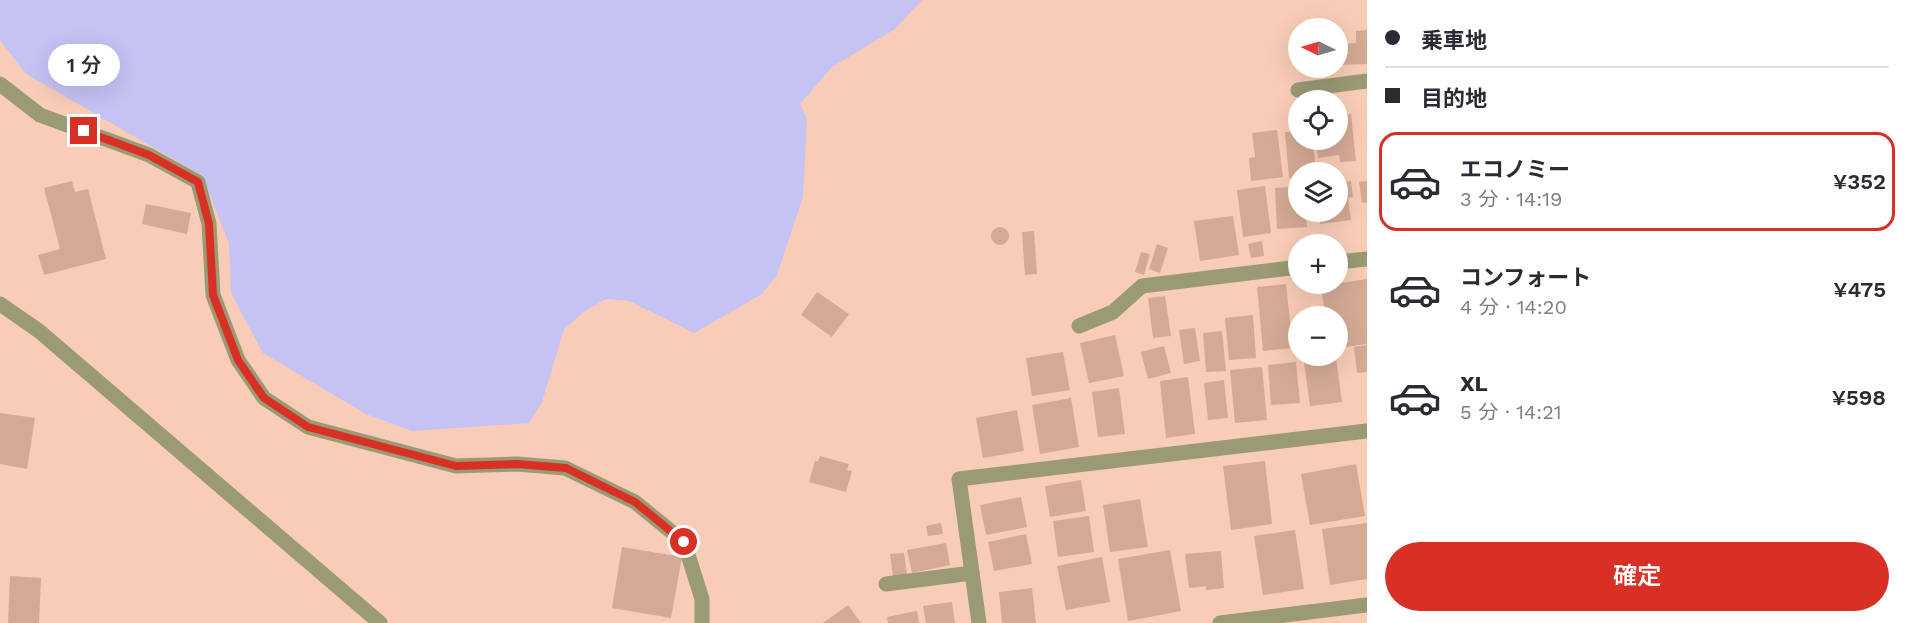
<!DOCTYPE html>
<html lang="ja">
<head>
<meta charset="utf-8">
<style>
	body { margin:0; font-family:"Work Sans","Noto Sans JP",sans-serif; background:#f7f7f7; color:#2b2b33; height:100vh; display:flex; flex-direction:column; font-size:22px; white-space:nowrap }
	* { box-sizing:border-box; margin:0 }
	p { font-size:20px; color:#7c7c81 }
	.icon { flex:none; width:33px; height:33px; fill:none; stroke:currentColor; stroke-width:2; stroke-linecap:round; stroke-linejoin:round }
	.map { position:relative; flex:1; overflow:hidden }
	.drawer { display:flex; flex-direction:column; background:#fff; width:540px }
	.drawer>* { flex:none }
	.guide { display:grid; align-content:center; height:132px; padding:0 18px; background:#fff }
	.needle { width:39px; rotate:275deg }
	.buttons { position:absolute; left:1288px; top:18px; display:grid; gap:12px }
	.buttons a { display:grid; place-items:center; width:60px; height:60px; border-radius:50%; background:#fff; box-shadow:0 6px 24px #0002; font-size:30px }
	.end { position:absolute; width:27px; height:27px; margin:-14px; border:8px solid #d93025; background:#fff; box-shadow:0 0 0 3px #fff }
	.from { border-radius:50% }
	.bubble { position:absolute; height:42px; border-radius:21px; background:#fff; box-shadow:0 6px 24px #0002; font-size:20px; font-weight:600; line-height:42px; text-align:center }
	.guide b { display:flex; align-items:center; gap:21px; height:57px; font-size:22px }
	.guide b+b { border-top:2px solid #e1e1e2 }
	.guide i { width:15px; height:15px; background:#2b2b33 }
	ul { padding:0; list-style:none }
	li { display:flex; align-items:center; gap:18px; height:99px; margin:0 12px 9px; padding:0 6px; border:3px solid transparent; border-radius:18px }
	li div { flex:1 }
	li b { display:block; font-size:22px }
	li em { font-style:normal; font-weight:600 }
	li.selected { border-color:#d93025 }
	li>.icon { width:54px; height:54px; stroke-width:1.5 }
	.primary-button { display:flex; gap:12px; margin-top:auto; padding:12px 18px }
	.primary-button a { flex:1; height:69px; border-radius:36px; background:#d93025; color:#fff; font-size:24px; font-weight:600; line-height:69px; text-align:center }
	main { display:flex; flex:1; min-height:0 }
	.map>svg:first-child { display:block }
	.green { fill:#c5c2f4 }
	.building { fill:#d4aa95 }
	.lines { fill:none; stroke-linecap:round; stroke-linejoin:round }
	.minor { stroke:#9a9a74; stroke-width:15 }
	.route { stroke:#d93025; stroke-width:8 }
</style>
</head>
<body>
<main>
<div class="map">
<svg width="1367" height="623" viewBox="0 0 1367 623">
	<rect width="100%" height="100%" fill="#f8ccb6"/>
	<polygon class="green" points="0,0 922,0 895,29 832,67 800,104 807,119 803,197 777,275 762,294 694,333 629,301 606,299 585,311 564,329 542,402 529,423 412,431 366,414 263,353 231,293 229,244 203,176 26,74 0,40"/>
	<g class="building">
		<polygon points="1367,30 1367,64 1338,65 1340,44 1356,43 1356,31"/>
		<polygon points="1351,114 1356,161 1340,162 1339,155 1318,158 1316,140 1338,140 1338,115"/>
		<polygon points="1299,115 1299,140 1313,140 1316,172 1299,172 1299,178 1289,178 1285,132 1290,132 1289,116"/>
		<polygon points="1277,130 1283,177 1251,181 1249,158 1255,157 1252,133"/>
		<polygon points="72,181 75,192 88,189 106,259 44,275 38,255 60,249 44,188"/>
		<polygon points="1351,181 1353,197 1348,198 1351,220 1320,224 1319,212 1338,212 1338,183"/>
		<polygon points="1367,181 1367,202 1362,203 1359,182"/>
		<polygon points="1265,186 1271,233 1243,237 1237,190"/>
		<polygon points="1299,186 1299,212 1306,212 1307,227 1277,229 1275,188"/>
		<polygon points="146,204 191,213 187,234 142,224"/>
		<polygon points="1233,216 1239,255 1200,261 1194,221"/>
		<circle cx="1000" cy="236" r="9"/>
		<polygon points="1034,231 1037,274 1025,275 1022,232"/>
		<polygon points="1262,241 1264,256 1251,258 1248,244"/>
		<polygon points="1157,244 1168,248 1160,273 1149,269"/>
		<polygon points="1141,252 1150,254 1144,275 1135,272"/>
		<polygon points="1367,279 1367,344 1338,348 1338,316 1325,316 1321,286"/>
		<polygon points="1286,284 1293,348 1263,351 1257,287"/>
		<polygon points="817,292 849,314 832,337 801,315"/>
		<polygon points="1165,296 1171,336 1153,338 1148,298"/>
		<polygon points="1253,315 1256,358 1229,360 1225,318"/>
		<polygon points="1195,328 1200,361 1184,364 1179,330"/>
		<polygon points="1222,331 1226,371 1206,372 1203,333"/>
		<polygon points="1115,335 1124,376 1089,383 1080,343"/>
		<polygon points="1367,345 1367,372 1357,373 1354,347"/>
		<polygon points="1164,346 1171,373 1148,379 1141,352"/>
		<polygon points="1063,352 1070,390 1032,396 1026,358"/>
		<polygon points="1336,358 1342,402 1310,406 1304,362"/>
		<polygon points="1296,362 1300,403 1271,405 1268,365"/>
		<polygon points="1262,367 1267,420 1235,423 1230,370"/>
		<polygon points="1188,377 1195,434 1166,438 1160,381"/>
		<polygon points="1224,380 1228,418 1208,420 1204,383"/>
		<polygon points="1119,388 1125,434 1098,437 1092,392"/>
		<polygon points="1071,398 1079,447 1040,454 1032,405"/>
		<polygon points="1017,410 1024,451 983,458 976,418"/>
		<polygon points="0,413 35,418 27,469 0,464"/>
		<polygon points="820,456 849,464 847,470 852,471 846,492 809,482 815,461 818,461"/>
		<polygon points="1265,461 1272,524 1231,530 1223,466"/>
		<polygon points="1356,464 1365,516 1310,525 1301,474"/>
		<polygon points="1081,480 1086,511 1050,517 1045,486"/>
		<polygon points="1021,497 1027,527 986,535 980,505"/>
		<polygon points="1140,499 1148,547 1110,552 1103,505"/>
		<polygon points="1089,516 1094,552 1058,557 1053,521"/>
		<polygon points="941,523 943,534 928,536 926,526"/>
		<polygon points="1367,523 1367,579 1330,585 1322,529"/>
		<polygon points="1295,530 1304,589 1263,595 1254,536"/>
		<polygon points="1026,534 1032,564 994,571 988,542"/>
		<polygon points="946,543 950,565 912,573 907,550"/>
		<polygon points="622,547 682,557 671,618 612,608"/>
		<polygon points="1170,550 1181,611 1128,621 1118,559"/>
		<polygon points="1221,551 1224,588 1206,590 1206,586 1189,588 1185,554"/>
		<polygon points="904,553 907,574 893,577 890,554"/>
		<polygon points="1102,557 1110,602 1066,610 1057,566"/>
		<polygon points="10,576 41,578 39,623 8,623"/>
		<polygon points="1032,588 1036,623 1002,623 999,592"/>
		<polygon points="952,602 955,623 926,623 923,606"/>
		<polygon points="848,605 861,623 823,623"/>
		<polygon points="917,611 919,623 888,623 887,617"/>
	</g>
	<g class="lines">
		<g class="minor">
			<polyline points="0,84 40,115 149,155 198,182 209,224 213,295 238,360 264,398 308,427 456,466 517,464 565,468 635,502 684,542 702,599 702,623"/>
			<polyline points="1298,90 1367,81"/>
			<polyline points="1338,262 1367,259"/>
			<polyline points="0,304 39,331 380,623"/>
			<polyline points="1079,326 1113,312 1142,286 1299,267"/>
			<polyline points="886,584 972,573"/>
			<polyline points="979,623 959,479 1367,431"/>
			<polyline points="1220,623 1367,605"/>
		</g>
	</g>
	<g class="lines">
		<polyline class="route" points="84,131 149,155 198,182 209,224 213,295 238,360 264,398 308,427 456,466 517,464 566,468 635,502 684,542"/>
	</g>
</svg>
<div class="buttons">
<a><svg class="needle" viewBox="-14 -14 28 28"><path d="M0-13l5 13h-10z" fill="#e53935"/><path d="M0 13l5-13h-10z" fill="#7c7c81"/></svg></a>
<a><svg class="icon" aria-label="locate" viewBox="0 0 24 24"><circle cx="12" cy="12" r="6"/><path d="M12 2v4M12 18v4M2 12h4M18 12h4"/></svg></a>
<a><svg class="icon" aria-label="layers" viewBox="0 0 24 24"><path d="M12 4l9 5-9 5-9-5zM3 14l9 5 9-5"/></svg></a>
<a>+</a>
<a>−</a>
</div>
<i class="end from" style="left:684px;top:542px"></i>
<i class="end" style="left:84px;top:131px"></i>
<div class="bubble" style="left:48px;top:44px;width:72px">1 分</div>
</div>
<section class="drawer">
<div class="guide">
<b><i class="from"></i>乗車地</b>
<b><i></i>目的地</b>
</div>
<ul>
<li class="selected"><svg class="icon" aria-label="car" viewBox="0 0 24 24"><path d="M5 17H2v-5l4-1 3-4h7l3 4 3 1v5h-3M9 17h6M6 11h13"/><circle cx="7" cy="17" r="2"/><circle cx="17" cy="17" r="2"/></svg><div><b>エコノミー</b><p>3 分 · 14:19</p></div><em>¥352</em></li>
<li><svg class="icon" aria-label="car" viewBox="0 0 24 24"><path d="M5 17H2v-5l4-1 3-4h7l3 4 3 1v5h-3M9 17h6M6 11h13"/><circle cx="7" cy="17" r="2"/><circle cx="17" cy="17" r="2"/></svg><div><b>コンフォート</b><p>4 分 · 14:20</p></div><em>¥475</em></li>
<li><svg class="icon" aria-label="car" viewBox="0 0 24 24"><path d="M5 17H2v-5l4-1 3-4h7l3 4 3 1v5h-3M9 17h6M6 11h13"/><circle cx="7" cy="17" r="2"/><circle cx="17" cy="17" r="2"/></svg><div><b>XL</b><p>5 分 · 14:21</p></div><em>¥598</em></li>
</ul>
<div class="primary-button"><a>確定</a></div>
</section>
</main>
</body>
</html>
